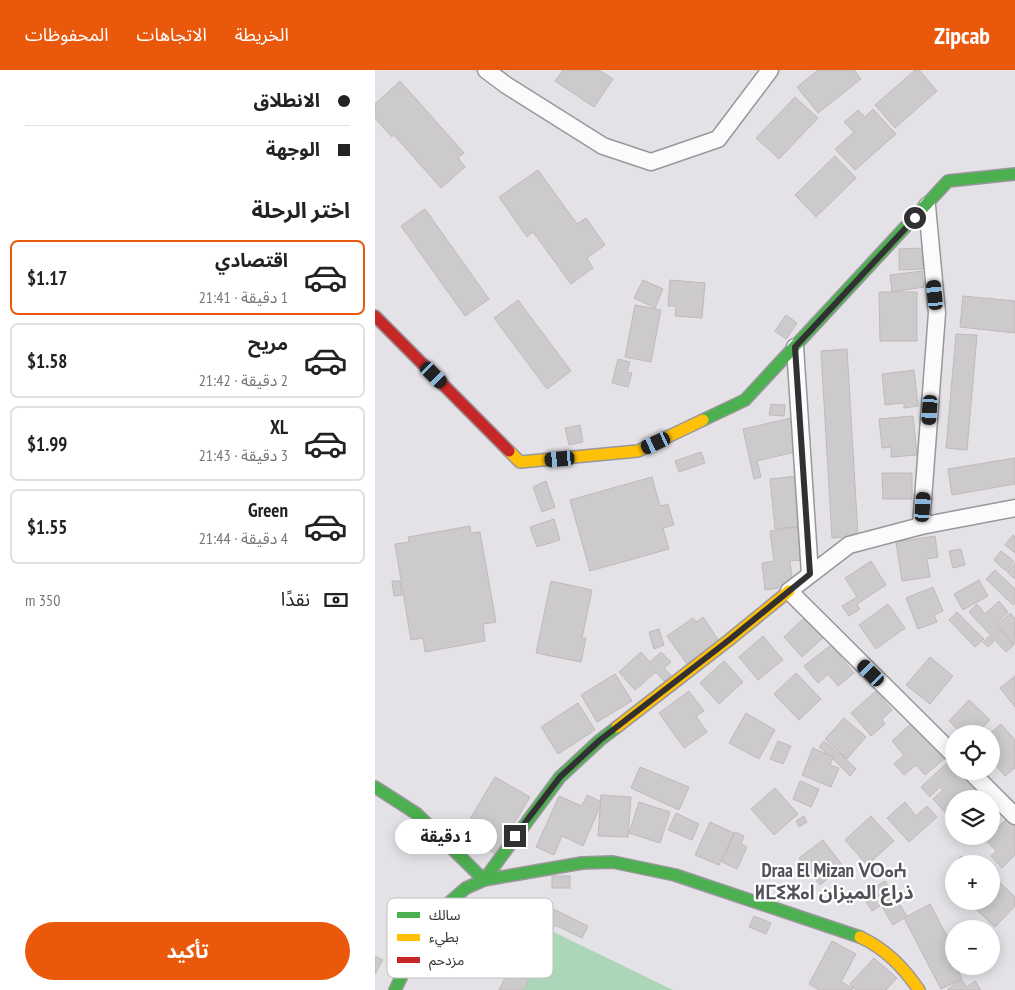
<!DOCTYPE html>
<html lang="ar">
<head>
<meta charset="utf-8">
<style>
	body { margin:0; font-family:"PT Sans Narrow","Noto Sans Arabic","Noto Sans Tifinagh",sans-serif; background:#f6f6f6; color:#222; direction:rtl; height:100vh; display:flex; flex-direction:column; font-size:19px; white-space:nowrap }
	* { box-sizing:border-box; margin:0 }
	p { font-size:16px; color:#767676 }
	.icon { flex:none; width:28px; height:28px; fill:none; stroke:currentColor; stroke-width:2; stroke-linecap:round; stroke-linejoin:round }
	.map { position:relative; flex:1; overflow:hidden; direction:ltr }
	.sheet { display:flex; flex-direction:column; background:#fff; width:375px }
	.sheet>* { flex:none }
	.top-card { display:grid; align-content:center; height:110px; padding:0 25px; background:#fff }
	.fabs { position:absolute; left:570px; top:655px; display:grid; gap:10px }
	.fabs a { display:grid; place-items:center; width:55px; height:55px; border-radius:50%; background:#fff; box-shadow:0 2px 12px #0003; font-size:25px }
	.end { position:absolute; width:22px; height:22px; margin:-11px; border:6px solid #323033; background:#fff; box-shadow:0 0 0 2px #fff }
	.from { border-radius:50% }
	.bubble { position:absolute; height:35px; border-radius:18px; background:#fff; box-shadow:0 2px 12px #0003; font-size:16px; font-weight:700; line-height:35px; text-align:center; direction:rtl }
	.car { position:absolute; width:15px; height:30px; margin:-15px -8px; border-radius:6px; box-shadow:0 0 4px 1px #0007; background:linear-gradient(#222 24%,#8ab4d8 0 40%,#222 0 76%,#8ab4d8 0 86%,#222 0) }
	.top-card b { display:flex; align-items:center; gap:18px; height:48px; font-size:19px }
	.top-card b+b { border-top:1px solid #e0e0e0 }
	.top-card i { width:12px; height:12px; background:#222 }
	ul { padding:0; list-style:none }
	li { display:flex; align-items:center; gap:15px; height:75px; margin:0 10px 8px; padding:0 15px; border:2px solid #e0e0e0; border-radius:8px }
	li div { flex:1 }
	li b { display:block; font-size:19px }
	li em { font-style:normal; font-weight:700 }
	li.current { border-color:#ea580c }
	li>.icon { width:45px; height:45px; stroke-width:1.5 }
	h2 { padding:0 25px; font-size:22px; line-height:60px }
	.pay { display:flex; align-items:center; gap:12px; height:55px; padding:0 25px; font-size:19px }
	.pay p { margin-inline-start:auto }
	.primary-button { display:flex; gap:10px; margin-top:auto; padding:10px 25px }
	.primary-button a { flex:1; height:58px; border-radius:30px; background:#ea580c; color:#fff; font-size:20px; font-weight:700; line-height:58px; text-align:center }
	header { display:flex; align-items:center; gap:30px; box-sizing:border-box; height:70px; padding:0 25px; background:#ea580c; color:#fff }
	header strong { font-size:24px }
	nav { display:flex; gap:28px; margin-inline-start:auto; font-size:18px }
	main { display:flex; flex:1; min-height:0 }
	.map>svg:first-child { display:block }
	.green { fill:#acd6b8 }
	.building { fill:#cdcacc; stroke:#bebabc }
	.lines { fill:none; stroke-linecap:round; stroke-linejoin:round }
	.street-casing { stroke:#99979b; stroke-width:19 }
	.fast-casing { stroke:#99979b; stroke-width:14 }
	.slow-casing { stroke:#99979b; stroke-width:14 }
	.jam-casing { stroke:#99979b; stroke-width:14 }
	.street { stroke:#fbfbfb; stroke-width:16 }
	.fast { stroke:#4caf50; stroke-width:11 }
	.slow { stroke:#ffc107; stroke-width:11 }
	.jam { stroke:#c62828; stroke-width:11 }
	.route { stroke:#323033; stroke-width:6 }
	.labels { text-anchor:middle; stroke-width:4.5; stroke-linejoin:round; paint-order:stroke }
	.district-label { font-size:19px; font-weight:bold; fill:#555058; stroke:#fff }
	.key { fill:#fff; stroke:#c2c1c2; stroke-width:1 }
	.key-label { font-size:14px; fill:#323033 }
</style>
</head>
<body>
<header>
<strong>Zipcab</strong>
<nav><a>الخريطة</a><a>الاتجاهات</a><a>المحفوظات</a></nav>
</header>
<main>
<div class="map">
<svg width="640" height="920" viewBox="0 0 640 920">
	<rect width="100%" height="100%" fill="#e4e2e6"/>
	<polygon class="green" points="158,852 298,920 125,920"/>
	<g class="building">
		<polygon points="188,0 224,0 238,9 219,37 180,11"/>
		<polygon points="443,0 479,0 486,9 443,43 422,17"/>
		<polygon points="540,0 544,0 562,21 520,58 500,35"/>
		<polygon points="25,11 89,83 83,88 90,97 66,118 19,65 17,67 0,48 0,34"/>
		<polygon points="420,27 443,48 404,89 381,68"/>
		<polygon points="498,39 521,64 480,100 460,79 479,62 469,52 483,40 490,47"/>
		<polygon points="460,86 481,108 441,147 420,125"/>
		<polygon points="163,100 202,154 211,148 230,175 212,188 218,198 196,214 158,162 152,167 124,127"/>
		<polygon points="50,139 114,229 90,246 26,156"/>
		<polygon points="548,178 548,199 524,200 524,179"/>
		<polygon points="547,201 549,217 517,222 515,205"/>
		<polygon points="268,210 288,219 280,238 259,228"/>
		<polygon points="295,210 330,213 327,248 300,246 301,236 293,236"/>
		<polygon points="504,222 542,222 542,271 505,271"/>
		<polygon points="588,226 640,231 640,263 585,257"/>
		<polygon points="143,230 196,301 172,319 119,248"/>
		<polygon points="260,235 286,240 276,292 250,287"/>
		<polygon points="411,245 422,253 411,269 400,261"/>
		<polygon points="581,264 602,265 592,380 571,378"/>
		<polygon points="472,279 483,466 457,468 446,281"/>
		<polygon points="243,289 255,292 252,302 257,303 253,317 237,313"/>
		<polygon points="539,300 543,336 529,338 529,333 510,335 507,304"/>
		<polygon points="396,334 410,335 409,346 394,345"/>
		<polygon points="538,346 542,385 516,387 516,377 507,378 504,349"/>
		<polygon points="416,348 424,381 382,391 386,407 379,409 368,359"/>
		<polygon points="205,355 208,372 194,375 190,358"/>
		<polygon points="326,382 330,393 304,402 300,391"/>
		<polygon points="640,388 640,414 577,425 573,399"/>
		<polygon points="507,403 537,403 537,429 508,429"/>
		<polygon points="423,406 428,456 400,459 395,409"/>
		<polygon points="277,407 285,436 293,434 299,455 288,458 294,479 215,501 195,430"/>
		<polygon points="171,411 180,437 167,442 158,417"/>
		<polygon points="179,449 185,470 162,477 155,457"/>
		<polygon points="95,456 96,463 105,462 121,552 108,554 110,571 50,582 48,568 36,570 20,474 34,472 33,467"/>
		<polygon points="424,457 428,490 415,491 418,516 390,520 387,493 399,491 395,461"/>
		<polygon points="638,465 640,467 640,483 630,475"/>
		<polygon points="560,466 563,487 552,489 555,507 527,511 521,472"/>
		<polygon points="586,479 590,495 578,498 574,481"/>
		<polygon points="626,481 639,491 631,501 619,490"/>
		<polygon points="496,491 511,515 482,534 485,539 474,546 467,536 482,527 470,508"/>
		<polygon points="640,493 640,509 632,502"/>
		<polygon points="620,500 640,519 640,533 638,535 611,509"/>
		<polygon points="604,510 613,526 588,540 579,524"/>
		<polygon points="17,511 25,511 27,525 19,526"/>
		<polygon points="176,511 217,520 207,568 211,568 206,592 161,583"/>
		<polygon points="558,517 568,541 559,545 562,552 543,559 531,528"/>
		<polygon points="624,531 633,542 620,555 639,575 631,582 594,542 602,534 610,544"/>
		<polygon points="513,534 530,558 501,579 484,555"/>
		<polygon points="582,542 609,569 600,577 574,550"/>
		<polygon points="635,543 640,548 639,574 622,555"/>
		<polygon points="328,547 344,571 312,594 292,566 318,548 321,552"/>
		<polygon points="430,547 449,567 427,587 409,567"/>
		<polygon points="284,559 289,575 279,579 274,562"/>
		<polygon points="388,566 408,590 383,610 364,587"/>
		<polygon points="614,566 619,571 613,577 608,572"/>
		<polygon points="456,575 479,603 463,616 453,604 443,613 429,596"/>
		<polygon points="266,582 275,592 286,582 296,592 289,598 296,605 289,611 281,602 260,620 244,602"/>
		<polygon points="555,587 578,606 555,634 531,615"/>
		<polygon points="349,591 368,612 344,634 325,613"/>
		<polygon points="421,603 446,629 424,650 399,624"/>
		<polygon points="240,604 257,631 222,652 206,625"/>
		<polygon points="640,606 640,637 625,618"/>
		<polygon points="314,621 329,641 321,646 332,662 309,678 284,643"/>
		<polygon points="501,621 517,640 507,649 510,654 496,666 476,643"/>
		<polygon points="594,630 615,650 601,664 587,664 574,651"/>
		<polygon points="203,633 220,660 183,684 166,657"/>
		<polygon points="371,643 400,660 384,689 354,673"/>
		<polygon points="469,648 491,667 472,689 450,669"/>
		<polygon points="538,652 570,688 550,705 541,695 529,705 519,694 529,685 517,671"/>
		<polygon points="626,654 640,670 640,698 630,706 616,690 616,664 614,664"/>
		<polygon points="403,671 416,676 408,694 395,689"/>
		<polygon points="449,671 462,682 457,688 444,677"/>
		<polygon points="438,678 458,687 455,695 464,698 456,717 427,705"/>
		<polygon points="464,682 481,699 475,706 458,689"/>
		<polygon points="574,691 579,696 579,701 584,701 591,709 593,708 607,724 601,729 579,729 579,749 577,750 558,729 568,720 565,717 555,727 546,717"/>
		<polygon points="265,697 314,717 304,740 256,718"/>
		<polygon points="120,707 155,727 121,784 86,764"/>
		<polygon points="425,711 444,719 436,737 418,729"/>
		<polygon points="400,718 423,744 399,765 376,739"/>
		<polygon points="212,725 227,732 208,776 187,766 179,785 161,777 184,726 207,736"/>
		<polygon points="226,725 256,727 253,767 223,766"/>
		<polygon points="264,732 295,742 285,773 254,763"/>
		<polygon points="530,732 541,746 552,736 562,747 534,772 512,748"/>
		<polygon points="301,743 324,754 317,770 293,760"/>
		<polygon points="429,746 432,752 424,757 421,751"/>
		<polygon points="496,746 519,771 492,795 470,770"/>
		<polygon points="633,748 640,755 640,785 627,798 616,786 621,781 610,769 613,766 616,766 616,763"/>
		<polygon points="335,752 359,763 344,795 320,785"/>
		<polygon points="360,762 369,766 366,774 372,777 362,799 347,792"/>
		<polygon points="448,770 468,796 445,815 424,788"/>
		<polygon points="586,786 595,794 579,794"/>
		<polygon points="617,805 640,827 640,836 620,857 592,831 616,831"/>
		<rect x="177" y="806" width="18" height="12"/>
		<polygon points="510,811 532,846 518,855 506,835 497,841 487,825"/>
		<polygon points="166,833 213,856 207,868 180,855 149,920 124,920"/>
		<polygon points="555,834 579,879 579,896 581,896 587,909 566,919 529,848"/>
		<polygon points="379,846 396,853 391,864 374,857"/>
		<polygon points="457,871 481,884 466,912 478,918 477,920 444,920 434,914"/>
		<polygon points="0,886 8,890 0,904"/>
		<polygon points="499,888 522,908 511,920 481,920 475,914"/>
		<polygon points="586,909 592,917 600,911 606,920 572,920"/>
	</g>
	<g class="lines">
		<defs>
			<g id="street">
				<polyline points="111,0 131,15 228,76 276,92 343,69 395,0"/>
				<polyline points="420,277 435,504"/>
				<polyline points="546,456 562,243 552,136"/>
				<polyline points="579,685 414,521 474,475 546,456 640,438"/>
				<polyline points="595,701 640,746"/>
			</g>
			<g id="fast">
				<polyline points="328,350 370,330 573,111 640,104"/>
				<polyline points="0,717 42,744 109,810 185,707 225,670 242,657"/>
				<polyline points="20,920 54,850 91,818 109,810 207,793 238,792 300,805 485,867"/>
			</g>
			<g id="slow">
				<polyline points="134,381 145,392 263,381 328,350"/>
				<polyline points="242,657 354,570 414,521"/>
				<path d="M485,867C511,879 528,897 544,920"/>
			</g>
			<polyline id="jam" points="0,246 134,381"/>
		</defs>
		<use href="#street" class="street-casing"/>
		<use href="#fast" class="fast-casing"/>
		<use href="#slow" class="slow-casing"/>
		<use href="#jam" class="jam-casing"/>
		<use href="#street" class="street"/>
		<use href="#fast" class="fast"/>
		<use href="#slow" class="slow"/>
		<use href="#jam" class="jam"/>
	</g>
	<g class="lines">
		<polyline class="route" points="140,766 185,707 225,670 354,570 435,504 420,277 540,148"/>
	</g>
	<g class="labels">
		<g class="district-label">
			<text x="459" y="807">Draa El Mizan ⴸⵔⴰⵄ<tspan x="459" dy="22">ⵍⵎⵉⵣⴰⵏ ذراع الميزان</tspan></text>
		</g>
	</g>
	<rect x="12" y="828" width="166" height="80" rx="8" class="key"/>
	<rect x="22" y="842" width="23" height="6" fill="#4caf50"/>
	<rect x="22" y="864" width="23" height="7" fill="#ffc107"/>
	<rect x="22" y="887" width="23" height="6" fill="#c62828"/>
	<g class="key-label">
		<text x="54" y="850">سالك</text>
		<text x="54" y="872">بطيء</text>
		<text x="54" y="895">مزدحم</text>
	</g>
</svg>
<div class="fabs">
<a><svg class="icon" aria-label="locate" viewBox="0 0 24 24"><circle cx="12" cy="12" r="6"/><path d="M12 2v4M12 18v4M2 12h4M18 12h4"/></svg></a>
<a><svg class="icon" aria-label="layers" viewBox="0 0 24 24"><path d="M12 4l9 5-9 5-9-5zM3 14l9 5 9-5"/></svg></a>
<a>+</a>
<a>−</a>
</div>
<i class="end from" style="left:540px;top:148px"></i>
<i class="end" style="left:140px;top:766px"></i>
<div class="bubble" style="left:20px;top:749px;width:102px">1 دقيقة</div>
<i class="car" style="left:560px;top:225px;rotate:354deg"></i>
<i class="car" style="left:59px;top:305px;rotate:135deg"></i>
<i class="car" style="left:555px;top:340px;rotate:184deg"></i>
<i class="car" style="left:281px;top:373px;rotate:245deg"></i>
<i class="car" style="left:185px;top:389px;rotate:265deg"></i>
<i class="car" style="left:548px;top:437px;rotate:4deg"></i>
<i class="car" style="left:496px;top:603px;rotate:315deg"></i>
</div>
<section class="sheet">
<div class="top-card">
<b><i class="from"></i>الانطلاق</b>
<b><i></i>الوجهة</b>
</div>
<h2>اختر الرحلة</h2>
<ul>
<li class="current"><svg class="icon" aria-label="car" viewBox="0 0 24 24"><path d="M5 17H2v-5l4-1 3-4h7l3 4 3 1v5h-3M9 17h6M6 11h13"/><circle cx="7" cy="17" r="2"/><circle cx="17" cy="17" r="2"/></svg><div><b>اقتصادي</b><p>1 دقيقة · 21:41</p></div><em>$1.17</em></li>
<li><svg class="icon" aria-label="car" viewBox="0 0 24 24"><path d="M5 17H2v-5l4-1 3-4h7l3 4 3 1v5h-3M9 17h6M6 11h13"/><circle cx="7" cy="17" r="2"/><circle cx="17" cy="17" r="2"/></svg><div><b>مريح</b><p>2 دقيقة · 21:42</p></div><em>$1.58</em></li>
<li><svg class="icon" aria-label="car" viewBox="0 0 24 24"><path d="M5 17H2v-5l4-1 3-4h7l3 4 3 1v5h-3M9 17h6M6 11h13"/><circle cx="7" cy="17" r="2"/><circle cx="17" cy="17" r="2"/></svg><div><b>XL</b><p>3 دقيقة · 21:43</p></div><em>$1.99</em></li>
<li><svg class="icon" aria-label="car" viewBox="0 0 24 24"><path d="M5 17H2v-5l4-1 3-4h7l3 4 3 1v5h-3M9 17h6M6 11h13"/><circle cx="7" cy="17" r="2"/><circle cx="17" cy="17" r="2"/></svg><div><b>Green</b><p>4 دقيقة · 21:44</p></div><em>$1.55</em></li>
</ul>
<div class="pay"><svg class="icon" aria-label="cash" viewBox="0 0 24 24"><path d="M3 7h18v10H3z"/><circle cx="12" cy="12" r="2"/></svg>نقدًا<p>350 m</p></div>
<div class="primary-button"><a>تأكيد</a></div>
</section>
</main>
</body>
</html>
